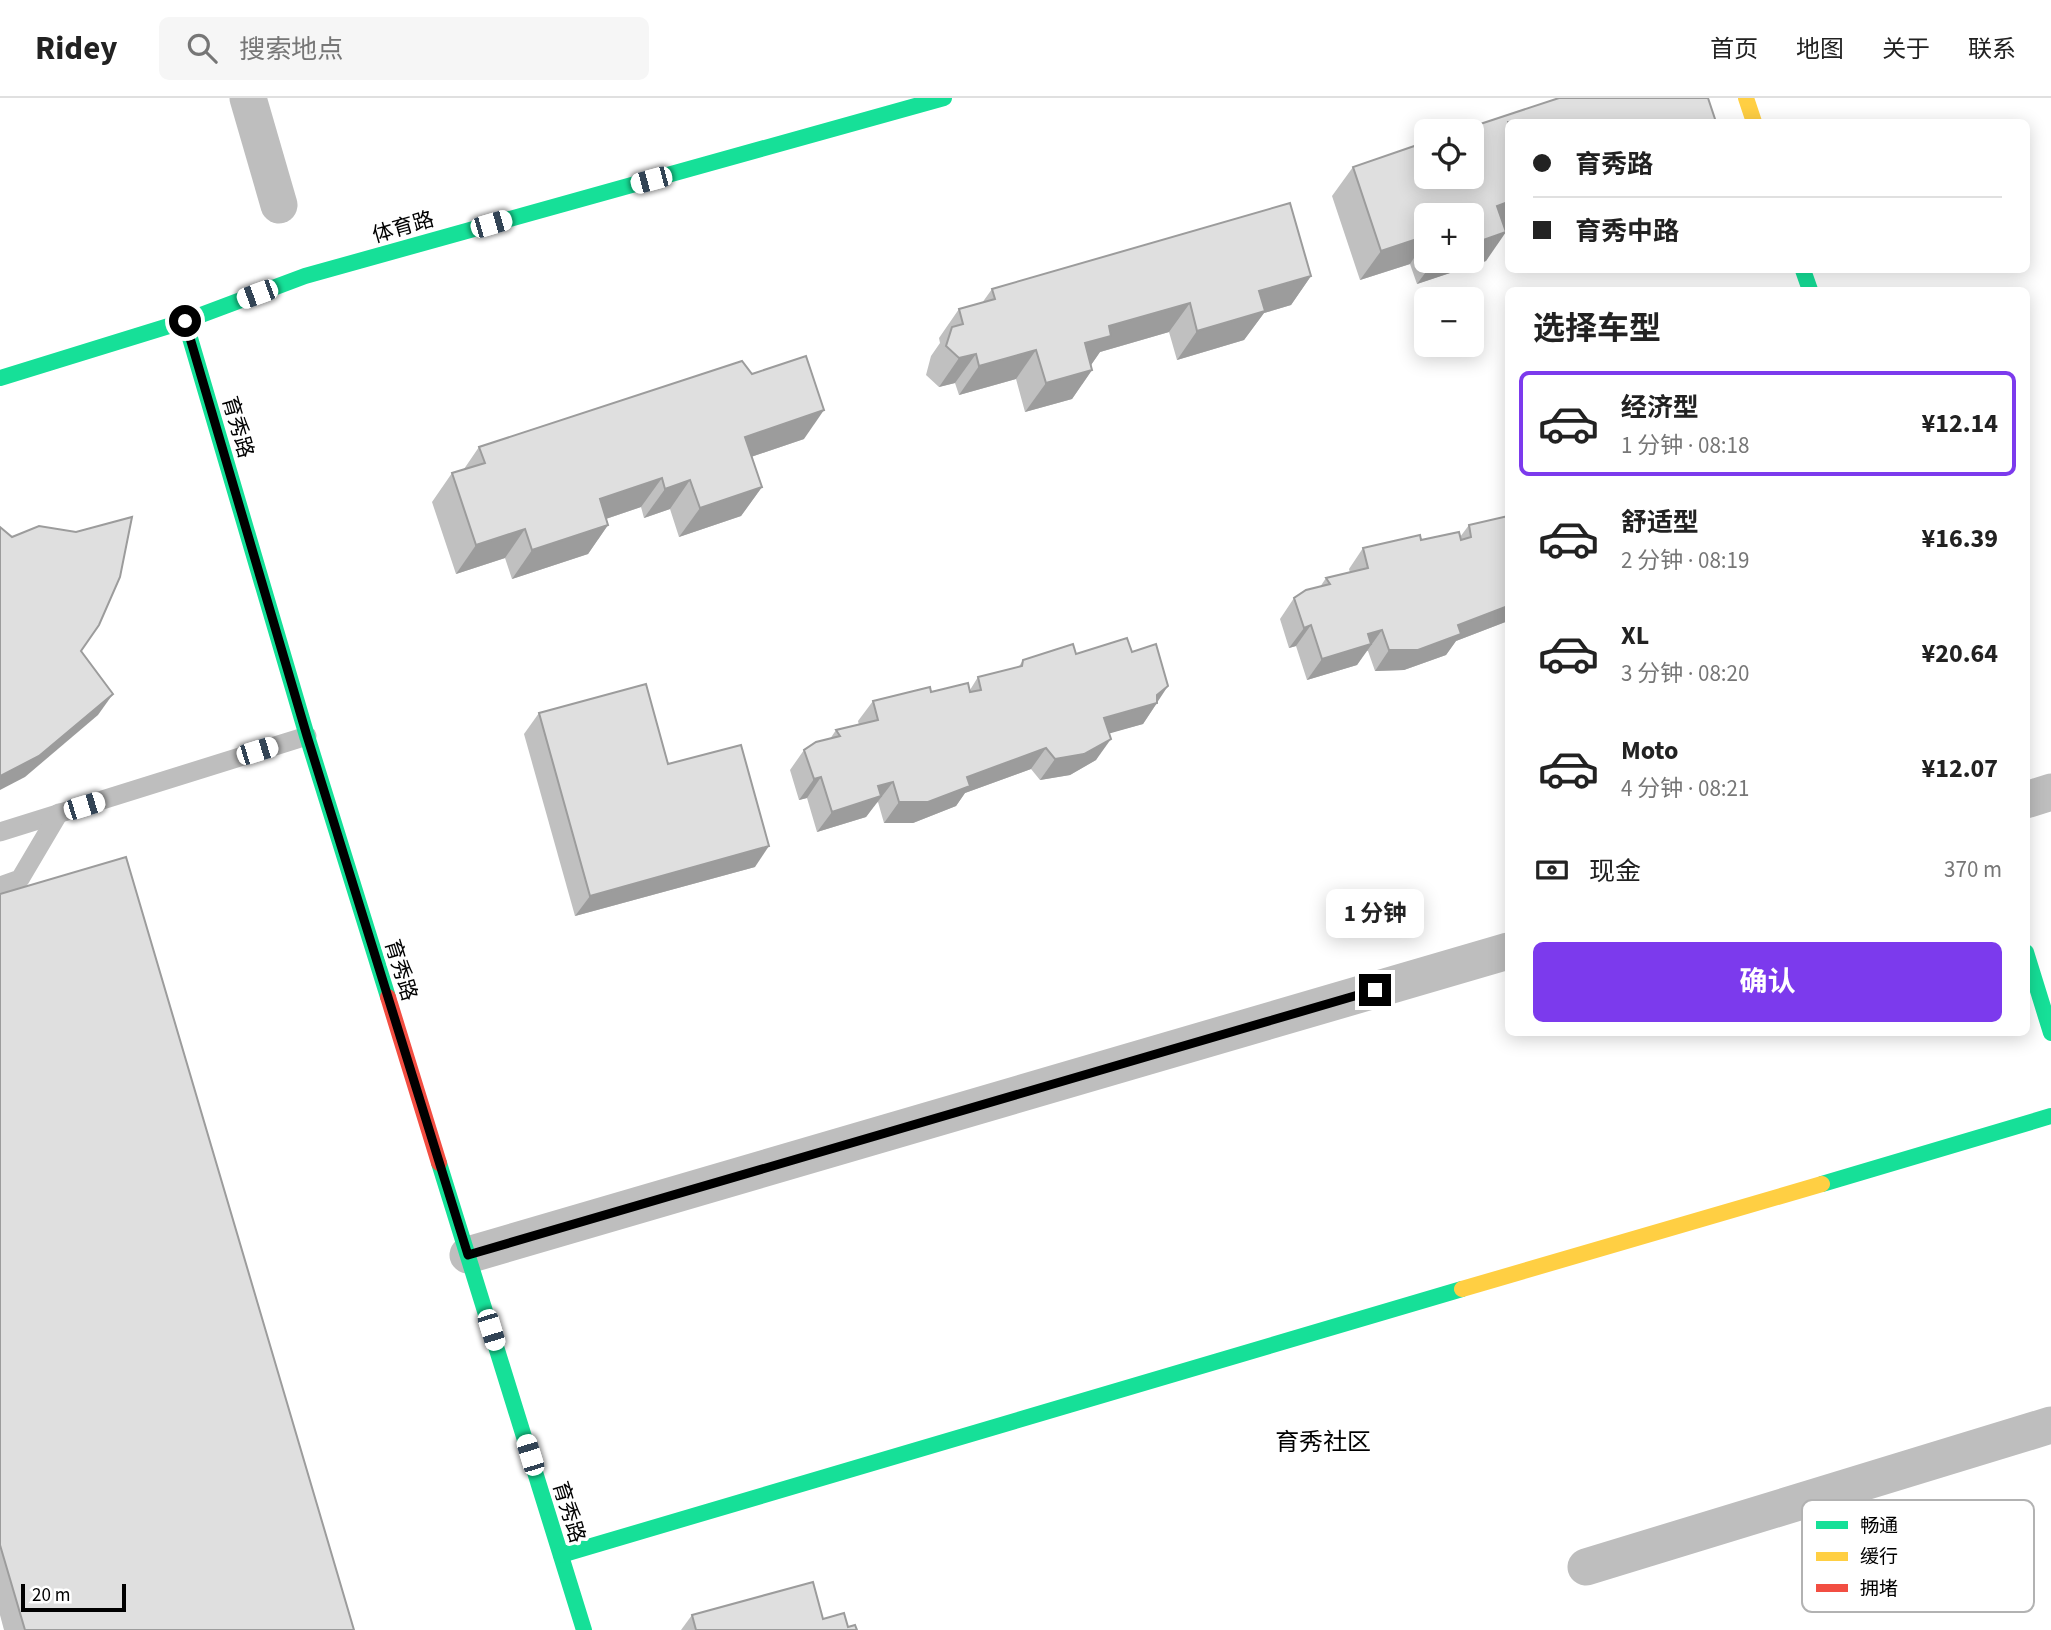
<!DOCTYPE html>
<html lang="zh">
<head>
<meta charset="utf-8">
<style>
	body { margin:0; font-family:"Source Sans 3","Noto Sans SC",sans-serif; background:#f6f6f6; color:#222; height:100vh; display:flex; flex-direction:column; font-size:26px; white-space:nowrap }
	* { box-sizing:border-box; margin:0 }
	p { font-size:23px; color:#767676 }
	.icon { flex:none; width:38px; height:38px; fill:none; stroke:currentColor; stroke-width:2; stroke-linecap:round; stroke-linejoin:round }
	.map { position:relative; flex:1; overflow:hidden }
	.panel { position:absolute; left:1505px; top:189px; width:525px; height:749px; display:flex; flex-direction:column; background:#fff; border-radius:10px; box-shadow:0 4px 18px #0003 }
	.panel>* { flex:none }
	.guide { position:absolute; left:1505px; top:21px; width:525px; height:154px; border-radius:10px; box-shadow:0 4px 18px #0003; display:grid; align-content:center; height:154px; padding:0 28px; background:#fff }
	.fabs { position:absolute; left:1414px; top:21px; display:grid; gap:14px }
	.fabs a { display:grid; place-items:center; width:70px; height:70px; border-radius:10px; background:#fff; box-shadow:0 4px 18px #0003; font-size:35px }
	.scale { position:absolute; left:21px; bottom:18px; width:105px; box-sizing:border-box; padding-left:7px; border:4px solid #000; border-top:0; font-size:19px; line-height:24px; white-space:nowrap; color:#000; -webkit-text-stroke:5px #fff; paint-order:stroke }
	.end { position:absolute; width:32px; height:32px; margin:-16px; border:9px solid #000; background:#fff; box-shadow:0 0 0 4px #fff }
	.from { border-radius:50% }
	.bubble { position:absolute; height:49px; border-radius:10px; background:#fff; box-shadow:0 4px 18px #0003; font-size:23px; font-weight:700; line-height:49px; text-align:center }
	.car { position:absolute; width:21px; height:42px; margin:-21px -10px; border-radius:9px; box-shadow:0 0 5px 2px #0007; background:linear-gradient(#fff 24%,#345 0 40%,#fff 0 76%,#345 0 86%,#fff 0) }
	.guide b { display:flex; align-items:center; gap:24px; height:66px; font-size:26px }
	.guide b+b { border-top:2px solid #e0e0e0 }
	.guide i { width:18px; height:18px; background:#222 }
	ul { padding:0; list-style:none }
	li { display:flex; align-items:center; gap:21px; height:105px; margin:0 14px 10px; padding:0 14px; border:4px solid transparent; border-radius:10px }
	li div { flex:1 }
	li b { display:block; font-size:26px }
	li em { font-style:normal; font-weight:700 }
	li.current { border-color:#7c3aed }
	li>.icon { width:63px; height:63px; stroke-width:1.5 }
	h2 { padding:0 28px; font-size:32px; line-height:84px }
	.pay { display:flex; align-items:center; gap:18px; height:77px; padding:0 28px; font-size:26px }
	.pay p { margin-inline-start:auto }
	.action { display:flex; gap:14px; margin-top:auto; padding:14px 28px }
	.action a { flex:1; height:80px; border-radius:10px; background:#7c3aed; color:#fff; font-size:28px; font-weight:700; line-height:80px; text-align:center }
	header { display:flex; align-items:center; gap:42px; box-sizing:border-box; height:98px; padding:0 35px; background:#fff; border-bottom:2px solid #e0e0e0 }
	header strong { font-size:33px }
	nav { display:flex; gap:38px; margin-inline-start:auto; font-size:24px }
	.search { width:490px; height:63px; background:#f6f6f6; display:flex; align-items:center; gap:18px; box-sizing:border-box; padding:0 24px; border-radius:10px; color:#767676; font-size:26px }
	.map>svg:first-child { display:block }
	.lines { fill:none; stroke-linecap:round; stroke-linejoin:round }
	.lane { stroke:#bebebe; stroke-width:19 }
	.street { stroke:#bebebe; stroke-width:37 }
	.fast { stroke:#16e098; stroke-width:16 }
	.slow { stroke:#ffcf43; stroke-width:16 }
	.jam { stroke:#f24e42; stroke-width:16 }
	.wall { fill:#c0c0c0; fill-rule:evenodd }
	.shaded-wall { fill:#9c9c9c }
	.building { fill:#dfdfdf; stroke:#9c9c9c; stroke-width:2 }
	.route { stroke:#000; stroke-width:9 }
	.labels { text-anchor:middle; stroke-width:7; stroke-linejoin:round; paint-order:stroke }
	.street-label { font-size:21px; fill:#000; stroke:#fff }
	.quarter-label { font-size:24px; fill:#000; stroke:#fff }
	.key { fill:#fff; stroke:#b2b2b2; stroke-width:2 }
	.key-label { font-size:19px; fill:#000 }
</style>
</head>
<body>
<header>
<strong>Ridey</strong>
<div class="search"><svg class="icon" aria-label="search" viewBox="0 0 24 24"><circle cx="10" cy="10" r="6"/><path d="M15 15l6 6"/></svg>搜索地点</div>
<nav><a>首页</a><a>地图</a><a>关于</a><a>联系</a></nav>
</header>
<div class="map">
<svg width="2051" height="1532" viewBox="0 0 2051 1532">
	<rect width="100%" height="100%" fill="#fff"/>
	<g class="lines">
		<g class="lane">
			<polyline points="0,734 307,638"/>
			<polyline points="0,788 20,781 59,715"/>
		</g>
		<g class="street">
			<polyline points="248,0 279,107"/>
			<polyline points="2026,702 2051,694"/>
			<polyline points="468,1157 1508,853"/>
			<polyline points="1586,1469 2051,1327"/>
		</g>
		<g class="fast">
			<polyline points="1803,172 1810,192"/>
			<polyline points="185,223 307,638 388,899"/>
			<polyline points="0,280 185,223 305,178 944,0"/>
			<polyline points="2026,854 2051,935"/>
			<polyline points="439,1065 584,1532"/>
			<polyline points="1822,1086 2051,1018"/>
			<polyline points="561,1457 1462,1191"/>
		</g>
		<g class="slow">
			<polyline points="1746,0 1754,24"/>
			<polyline points="1462,1191 1822,1086"/>
		</g>
		<polyline class="jam" points="388,899 439,1065"/>
	</g>
	<g class="wall">
		<path d="M1508,24V127L1504,128L1486,163L1417,186L1410,166L1360,182L1332,98L1353,69ZM1426,117L1472,163H1426Z"/>
		<polygon points="1311,178 1291,207 1264,215 1244,242 1177,262 1169,234 1100,254 1091,267 1092,272 1072,301 1025,314 1016,281 959,297 955,285 939,289 926,277 931,258 940,245 939,240 959,211 982,205 992,191"/>
		<polygon points="752,276 804,341 751,359 762,389 741,418 679,439 670,411 644,420 641,409 606,421 608,427 588,456 512,481 505,460 456,476 432,404 452,375 464,371 479,349"/>
		<polygon points="1508,417 1508,523 1456,543 1446,557 1404,572 1375,573 1368,553 1366,553 1357,567 1307,582 1296,548 1289,550 1280,521 1294,500 1320,489 1326,480 1350,475 1349,471 1363,450 1421,442 1460,439 1469,427 1507,418"/>
		<polygon points="1132,554 1157,603 1157,605 1143,626 1109,635 1096,662 1070,677 1040,682 1031,671 965,695 956,708 913,725 884,725 878,704 876,705 866,719 817,734 807,700 799,702 790,672 804,652 830,641 836,632 859,627 858,623 873,603 931,594 970,592 978,579 1018,570 1023,562 1076,556"/>
		<polygon points="539,615 668,666 755,769 575,818 524,636"/>
		<polygon points="0,796 354,1532 4,1532 0,1517"/>
		<polygon points="692,1517 823,1521 857,1532 681,1532"/>
	</g>
	<g class="shaded-wall">
		<polygon points="1508,104 1508,127 1477,137 1497,108"/>
		<polygon points="1506,134 1486,163 1417,186 1434,163 1472,163 1472,146"/>
		<polygon points="1426,138 1426,142 1410,166 1360,182 1381,153"/>
		<polygon points="1311,178 1291,207 1264,215 1244,242 1177,262 1197,233 1259,193"/>
		<polygon points="1190,205 1169,234 1100,254 1091,267 1085,245 1109,228"/>
		<polygon points="1036,252 1016,281 959,297 979,268"/>
		<polygon points="976,256 955,285 939,289 959,260"/>
		<polygon points="1092,272 1072,301 1025,314 1046,285"/>
		<polygon points="824,312 804,341 724,368 745,339"/>
		<polygon points="662,380 641,409 579,430 600,401"/>
		<polygon points="690,382 670,411 644,420 665,391"/>
		<polygon points="762,389 741,418 679,439 700,410"/>
		<polygon points="608,427 588,456 512,481 532,452"/>
		<polygon points="525,431 505,460 456,476 476,447"/>
		<polygon points="1508,508 1508,523 1456,543 1446,557 1404,572 1375,573 1389,552"/>
		<polygon points="1311,527 1296,548 1289,550 1304,530"/>
		<polygon points="1382,532 1357,567 1307,582 1322,561 1368,536"/>
		<polygon points="1168,588 1143,626 1090,641 1104,620 1157,597"/>
		<polygon points="113,596 98,617 25,679 0,692 0,678"/>
		<polygon points="1111,641 1096,662 1070,677 1040,682 1055,661"/>
		<polygon points="1046,650 1031,671 965,695 956,708 913,725 884,725 899,704"/>
		<polygon points="821,679 807,700 799,702 814,681"/>
		<polygon points="893,684 866,719 817,734 832,714 878,688"/>
		<polygon points="769,748 755,769 575,818 590,798"/>
	</g>
	<g class="building">
		<polygon points="1559,0 1708,0 1716,24 1508,24 1508,104 1497,108 1506,134 1472,146 1472,117 1426,117 1426,138 1381,153 1353,69 1426,44 1426,79 1472,79 1472,33 1459,33"/>
		<polygon points="1290,105 1311,178 1259,193 1265,213 1197,233 1190,205 1109,228 1111,238 1085,245 1092,272 1046,285 1036,252 979,268 976,256 959,260 946,248 952,229 963,226 959,211 995,201 992,191"/>
		<polygon points="806,258 824,312 745,339 762,389 700,410 690,382 665,391 662,380 600,401 608,427 532,452 525,431 476,447 452,375 485,365 479,349 742,263 752,276"/>
		<polygon points="1508,418 1508,508 1458,527 1461,536 1418,552 1389,552 1382,532 1368,536 1371,546 1322,561 1311,527 1304,530 1294,500 1306,492 1330,486 1326,480 1368,470 1363,450 1420,437 1421,442 1459,434 1461,442 1471,439 1469,427"/>
		<polygon points="132,419 120,479 99,527 81,553 113,596 39,658 0,678 0,429 12,439 39,428 76,434"/>
		<polygon points="1127,540 1132,554 1156,546 1168,588 1157,597 1157,605 1104,620 1111,641 1084,656 1055,661 1046,650 967,679 970,688 928,704 899,704 893,684 878,688 881,698 832,714 821,679 814,681 804,652 816,644 840,638 836,632 878,622 873,603 930,589 931,594 968,585 970,594 981,592 978,579 1022,568 1023,562 1073,546 1076,556"/>
		<polygon points="646,586 668,666 741,647 769,748 590,798 539,615"/>
		<polygon points="126,759 354,1532 25,1532 0,1447 0,796"/>
		<polygon points="813,1484 823,1521 844,1515 848,1529 855,1527 857,1532 696,1532 692,1517"/>
	</g>
	<g class="lines">
		<polyline class="route" points="185,223 307,638 468,1157 1375,892"/>
	</g>
	<g class="labels">
		<g class="street-label">
			<text transform="translate(403 129) rotate(-16)" y="7">体育路</text>
			<text transform="translate(238 329) rotate(74)" y="7">育秀路</text>
			<text transform="translate(401 872) rotate(73)" y="7">育秀路</text>
			<text transform="translate(569 1414) rotate(73)" y="7">育秀路</text>
		</g>
		<g class="quarter-label">
			<text x="1323" y="1352">育秀社区</text>
		</g>
	</g>
	<rect x="1802" y="1402" width="232" height="112" rx="10" class="key"/>
	<rect x="1816" y="1423" width="32" height="8" fill="#16e098"/>
	<rect x="1816" y="1454" width="32" height="9" fill="#ffcf43"/>
	<rect x="1816" y="1486" width="32" height="8" fill="#f24e42"/>
	<g class="key-label">
		<text x="1860" y="1434">畅通</text>
		<text x="1860" y="1465">缓行</text>
		<text x="1860" y="1497">拥堵</text>
	</g>
</svg>
<div class="fabs">
<a><svg class="icon" aria-label="locate" viewBox="0 0 24 24"><circle cx="12" cy="12" r="6"/><path d="M12 2v4M12 18v4M2 12h4M18 12h4"/></svg></a>
<a>+</a>
<a>−</a>
</div>
<div class="scale">20 m</div>
<i class="end from" style="left:185px;top:223px"></i>
<i class="end" style="left:1375px;top:892px"></i>
<div class="bubble" style="left:1326px;top:791px;width:98px">1 分钟</div>
<i class="car" style="left:651px;top:82px;rotate:255deg"></i>
<i class="car" style="left:491px;top:126px;rotate:74deg"></i>
<i class="car" style="left:257px;top:196px;rotate:250deg"></i>
<i class="car" style="left:257px;top:653px;rotate:73deg"></i>
<i class="car" style="left:84px;top:708px;rotate:73deg"></i>
<i class="car" style="left:491px;top:1232px;rotate:163deg"></i>
<i class="car" style="left:530px;top:1357px;rotate:343deg"></i>
<div class="guide">
<b><i class="from"></i>育秀路</b>
<b><i></i>育秀中路</b>
</div>
<section class="panel">
<h2>选择车型</h2>
<ul>
<li class="current"><svg class="icon" aria-label="car" viewBox="0 0 24 24"><path d="M5 17H2v-5l4-1 3-4h7l3 4 3 1v5h-3M9 17h6M6 11h13"/><circle cx="7" cy="17" r="2"/><circle cx="17" cy="17" r="2"/></svg><div><b>经济型</b><p>1 分钟 · 08:18</p></div><em>¥12.14</em></li>
<li><svg class="icon" aria-label="car" viewBox="0 0 24 24"><path d="M5 17H2v-5l4-1 3-4h7l3 4 3 1v5h-3M9 17h6M6 11h13"/><circle cx="7" cy="17" r="2"/><circle cx="17" cy="17" r="2"/></svg><div><b>舒适型</b><p>2 分钟 · 08:19</p></div><em>¥16.39</em></li>
<li><svg class="icon" aria-label="car" viewBox="0 0 24 24"><path d="M5 17H2v-5l4-1 3-4h7l3 4 3 1v5h-3M9 17h6M6 11h13"/><circle cx="7" cy="17" r="2"/><circle cx="17" cy="17" r="2"/></svg><div><b>XL</b><p>3 分钟 · 08:20</p></div><em>¥20.64</em></li>
<li><svg class="icon" aria-label="car" viewBox="0 0 24 24"><path d="M5 17H2v-5l4-1 3-4h7l3 4 3 1v5h-3M9 17h6M6 11h13"/><circle cx="7" cy="17" r="2"/><circle cx="17" cy="17" r="2"/></svg><div><b>Moto</b><p>4 分钟 · 08:21</p></div><em>¥12.07</em></li>
</ul>
<div class="pay"><svg class="icon" aria-label="cash" viewBox="0 0 24 24"><path d="M3 7h18v10H3z"/><circle cx="12" cy="12" r="2"/></svg>现金<p>370 m</p></div>
<div class="action"><a>确认</a></div>
</section>
</div>
</body>
</html>
